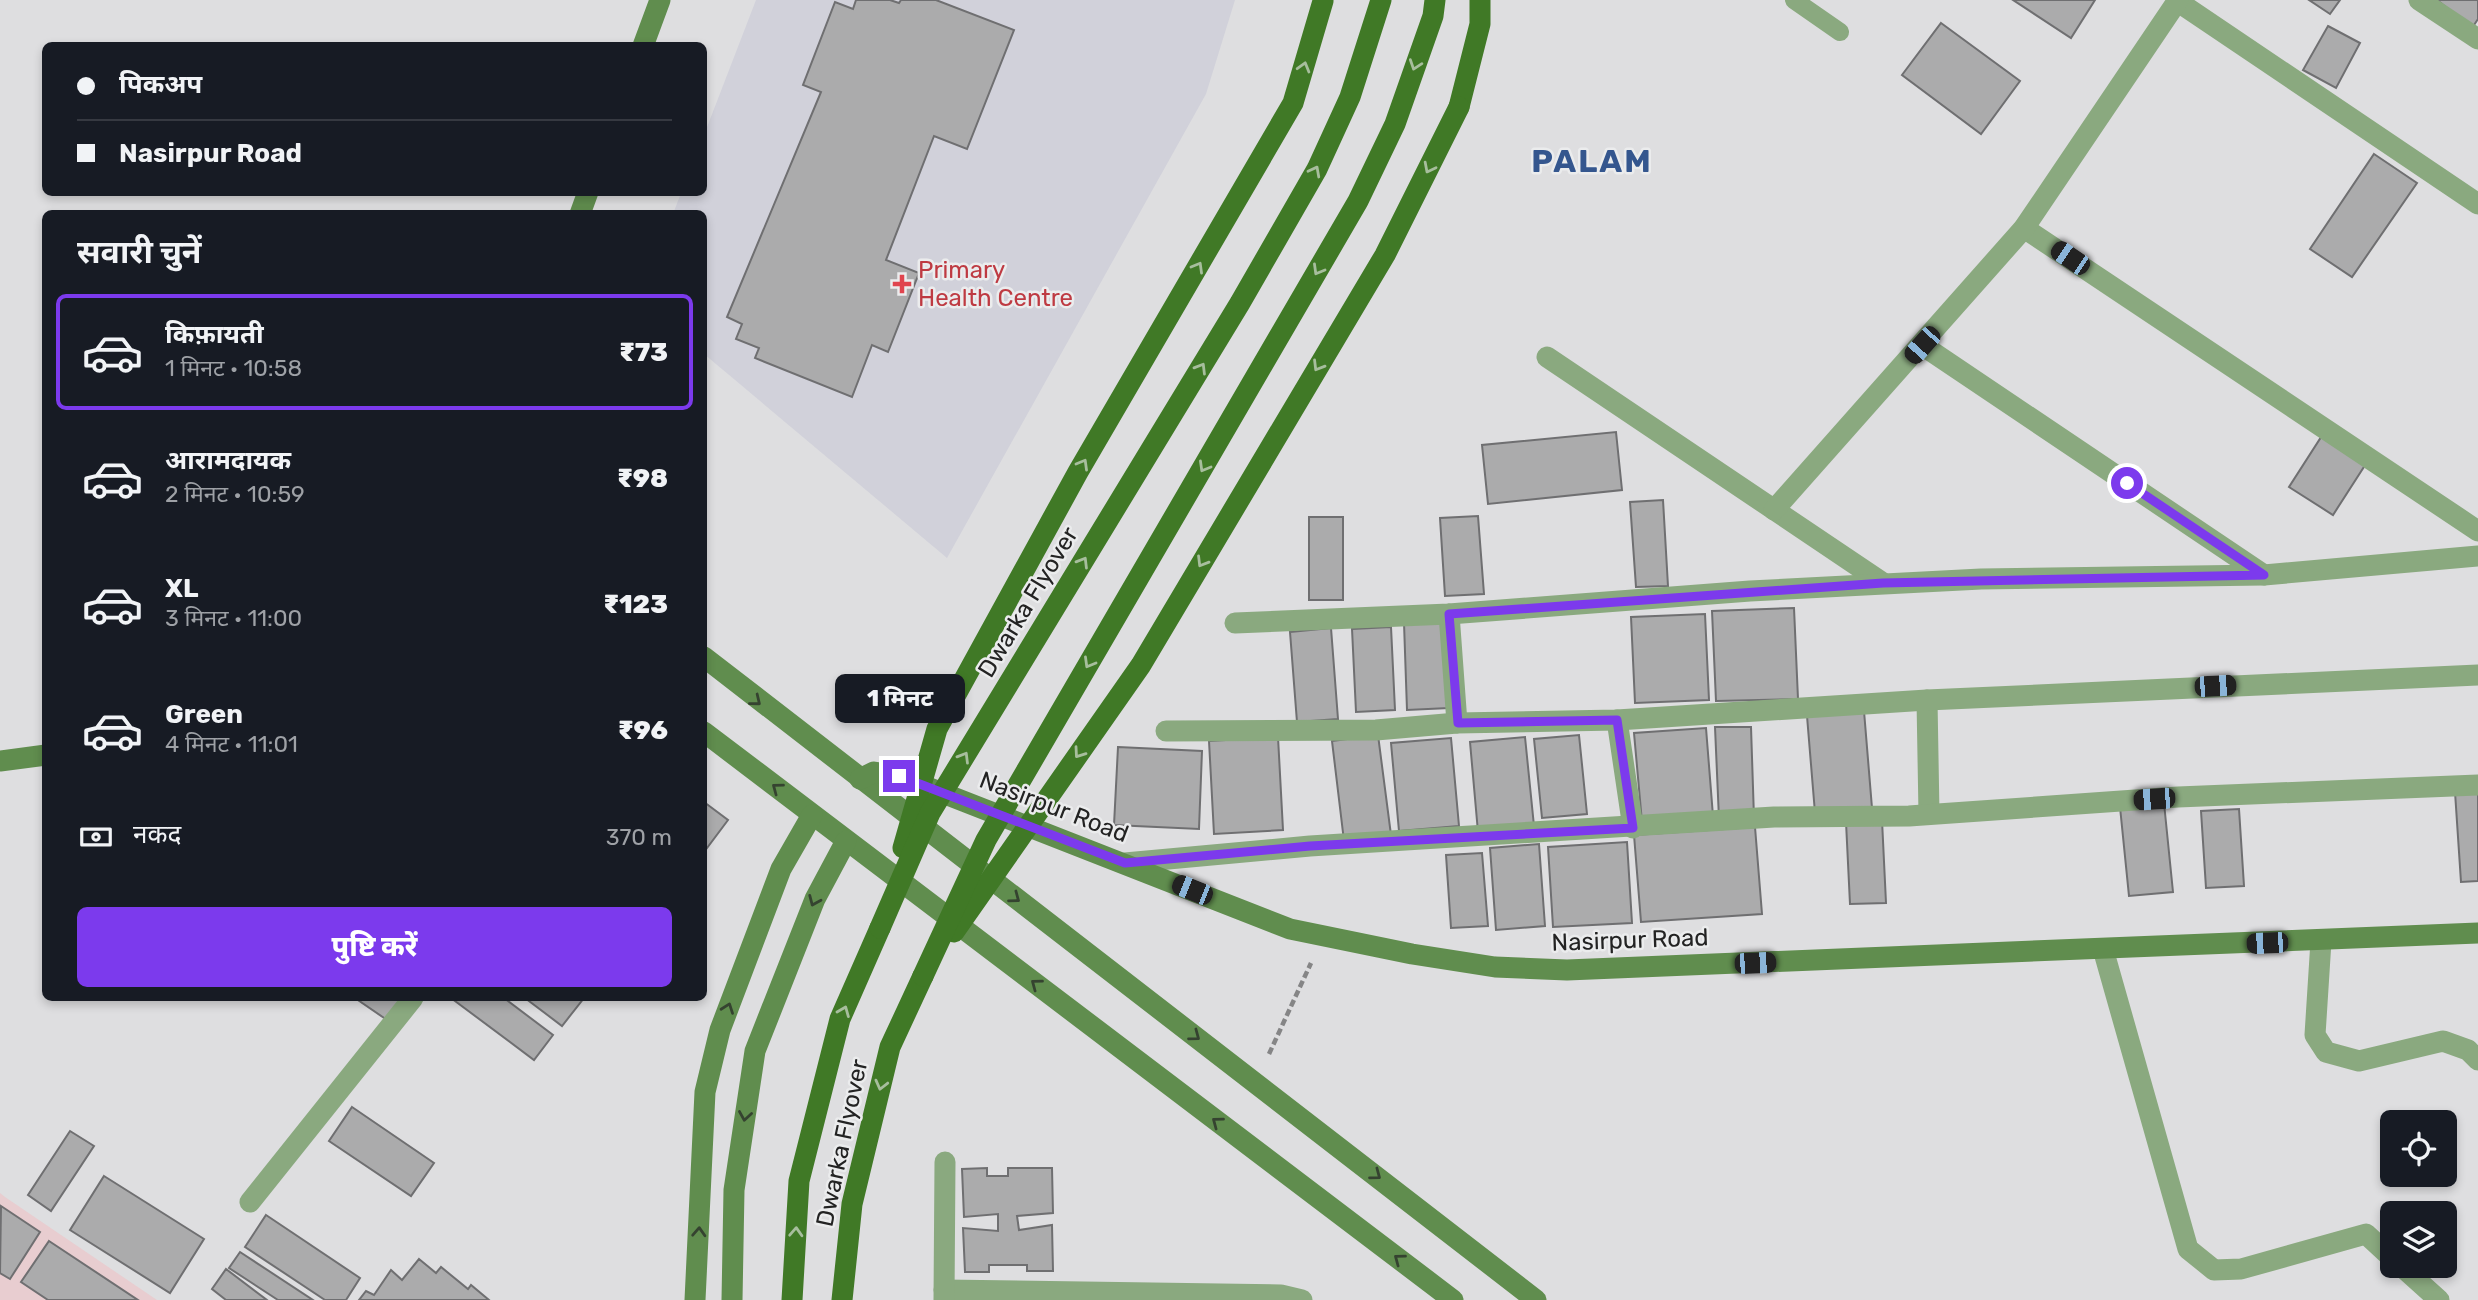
<!DOCTYPE html>
<html lang="hi">
<head>
<meta charset="utf-8">
<style>
	body { margin:0; font-family:Rubik,"Noto Sans Devanagari",sans-serif; background:#20242c; color:#f1f3f6; height:100vh; display:flex; flex-direction:column; font-size:26px; white-space:nowrap }
	* { box-sizing:border-box; margin:0 }
	p { font-size:23px; color:#9ea1a6 }
	.icon { flex:none; width:38px; height:38px; fill:none; stroke:currentColor; stroke-width:2; stroke-linecap:round; stroke-linejoin:round }
	.map { position:relative; flex:1; overflow:hidden }
	.details { position:absolute; left:42px; top:210px; width:665px; height:791px; display:flex; flex-direction:column; background:#171b24; border-radius:10px; box-shadow:0 4px 10px #0003 }
	.details>* { flex:none }
	.banner { position:absolute; left:42px; top:42px; width:665px; height:154px; border-radius:10px; box-shadow:0 4px 10px #0003; display:grid; align-content:center; height:154px; padding:0 35px; background:#171b24 }
	.tools { position:absolute; left:2380px; top:1110px; display:grid; gap:14px }
	.tools a { display:grid; place-items:center; width:77px; height:77px; border-radius:10px; background:#171b24; box-shadow:0 4px 10px #0003; font-size:35px }
	.end { position:absolute; width:32px; height:32px; margin:-16px; border:9px solid #7c3aed; background:#fff; box-shadow:0 0 0 4px #fff }
	.from { border-radius:50% }
	.bubble { position:absolute; height:49px; border-radius:10px; background:#171b24; box-shadow:0 4px 10px #0003; font-size:23px; font-weight:800; line-height:49px; text-align:center }
	.car { position:absolute; width:21px; height:42px; margin:-21px -10px; border-radius:9px; box-shadow:0 0 5px 2px #0007; background:linear-gradient(#222 24%,#8ab4d8 0 40%,#222 0 76%,#8ab4d8 0 86%,#222 0) }
	.banner b { display:flex; align-items:center; gap:24px; height:66px; font-size:26px }
	.banner b+b { border-top:2px solid #363941 }
	.banner i { width:18px; height:18px; background:#f1f3f6 }
	ul { padding:0; list-style:none }
	li { display:flex; align-items:center; gap:21px; height:116px; margin:0 14px 10px; padding:0 21px; border:4px solid transparent; border-radius:10px }
	li div { flex:1 }
	li b { display:block; font-size:26px }
	li em { font-style:normal; font-weight:800 }
	li.on { border-color:#7c3aed }
	li>.icon { width:63px; height:63px; stroke-width:1.5 }
	h2 { padding:0 35px; font-size:32px; line-height:84px }
	.pay { display:flex; align-items:center; gap:18px; height:77px; padding:0 35px; font-size:26px }
	.pay p { margin-inline-start:auto }
	.cta { display:flex; gap:14px; margin-top:auto; padding:14px 35px }
	.cta a { flex:1; height:80px; border-radius:10px; background:#7c3aed; color:#fff; font-size:28px; font-weight:800; line-height:80px; text-align:center }
	.map>svg:first-child { display:block }
	.built { fill:#d1d1da }
	.education { fill:#e8cdd0 }
	.building { fill:#ababac; stroke:#6f6f71; stroke-width:2 }
	.lines { fill:none; stroke-linecap:round; stroke-linejoin:round }
	.path { stroke:#858586; stroke-width:4.5; stroke-dasharray:7 3.5; stroke-linecap:butt }
	.lane { stroke:#8aa97f; stroke-width:18 }
	.street { stroke:#8aa97f; stroke-width:21 }
	.secondary { stroke:#608d4e; stroke-width:21 }
	.primary { stroke:#407926; stroke-width:21 }
	.primary-bridge { stroke:#407926; stroke-width:21 }
	.oneway { stroke:#a7be9d }
	.oneway2 { stroke:#354330 }
	.route { stroke:#7c3aed; stroke-width:9 }
	.health-dot { fill:#e0444e; stroke:#ebeced; stroke-width:2.5 }
	.labels { text-anchor:middle; stroke-width:5; stroke-linejoin:round; paint-order:stroke }
	.health-label { font-size:24px; fill:#be3a42; stroke:#ebeced; text-anchor:start }
	.street-label { font-size:24px; fill:#232323; stroke:#ebeced }
	.district-label { font-size:32px; font-weight:bold; letter-spacing:2px; fill:#34568e; stroke:#ebeced }
</style>
</head>
<body>
<div class="map">
<svg width="2478" height="1300" viewBox="0 0 2478 1300">
	<rect width="100%" height="100%" fill="#dedee0"/>
	<polygon class="built" points="756,0 1235,0 1206,94 947,558 704,354 704,214 673,214 681,193 704,192 704,135"/>
	<polygon class="education" points="0,1193 5,1197 157,1300 0,1300"/>
	<g class="building">
		<polygon points="856,0 890,0 899,3 901,0 936,0 1014,30 967,149 934,136 886,260 919,273 888,352 872,345 852,397 755,358 759,348 736,339 742,324 727,317 821,92 803,85 835,2 853,9"/>
		<polygon points="2013,0 2095,0 2071,38"/>
		<polygon points="2309,0 2340,0 2330,14"/>
		<polygon points="2437,0 2478,0 2478,19 2472,28"/>
		<polygon points="1941,23 2020,81 1981,134 1902,75"/>
		<polygon points="2328,26 2360,43 2336,88 2303,70"/>
		<polygon points="2374,154 2417,183 2352,277 2310,249"/>
		<polygon points="2325,431 2369,459 2333,515 2289,487"/>
		<polygon points="1616,432 1622,490 1488,504 1482,445"/>
		<polygon points="1663,500 1668,586 1636,587 1630,502"/>
		<polygon points="1478,516 1484,594 1445,596 1440,518"/>
		<rect x="1309" y="517" width="34" height="83"/>
		<polygon points="1794,608 1798,699 1716,701 1712,611"/>
		<polygon points="1705,614 1709,700 1635,703 1631,617"/>
		<polygon points="1445,622 1449,708 1407,710 1404,623"/>
		<polygon points="1391,627 1395,710 1356,712 1352,629"/>
		<polygon points="1331,628 1338,719 1297,722 1290,632"/>
		<polygon points="1864,711 1872,808 1815,813 1807,716"/>
		<polygon points="1715,727 1751,727 1754,818 1719,819"/>
		<polygon points="1706,728 1713,816 1642,822 1634,733"/>
		<polygon points="1378,735 1391,835 1344,841 1332,741"/>
		<polygon points="1579,735 1587,814 1542,818 1534,739"/>
		<polygon points="1278,737 1283,830 1214,834 1209,741"/>
		<polygon points="1525,737 1534,826 1478,832 1470,742"/>
		<polygon points="1451,738 1459,826 1399,831 1391,743"/>
		<polygon points="1118,747 1202,751 1199,829 1114,825"/>
		<polygon points="2478,790 2478,881 2461,882 2455,792"/>
		<polygon points="704,802 728,820 704,852"/>
		<polygon points="2164,803 2173,892 2129,896 2120,807"/>
		<polygon points="2239,809 2244,886 2206,888 2201,811"/>
		<polygon points="1882,820 1886,903 1850,904 1846,822"/>
		<polygon points="1755,827 1762,914 1641,922 1634,835"/>
		<polygon points="1627,842 1632,923 1553,927 1548,847"/>
		<polygon points="1539,844 1545,926 1496,930 1490,848"/>
		<polygon points="1482,853 1488,926 1451,928 1446,855"/>
		<polygon points="355,998 404,998 387,1020"/>
		<polygon points="451,998 504,998 553,1035 534,1060"/>
		<polygon points="525,998 584,998 562,1026"/>
		<polygon points="352,1107 434,1163 411,1196 329,1141"/>
		<polygon points="70,1131 94,1146 51,1211 28,1195"/>
		<polygon points="987,1168 987,1176 1008,1176 1008,1168 1052,1168 1053,1213 1017,1216 1019,1230 1052,1225 1053,1271 1027,1271 1027,1265 989,1265 989,1272 965,1272 963,1228 998,1231 998,1214 964,1217 962,1169"/>
		<polygon points="104,1176 204,1239 170,1293 70,1230"/>
		<polygon points="1,1206 40,1232 10,1279 0,1273"/>
		<polygon points="266,1215 360,1278 346,1300 325,1300 245,1247"/>
		<polygon points="49,1241 138,1300 48,1300 21,1282"/>
		<polygon points="240,1252 313,1300 278,1300 229,1268"/>
		<polygon points="419,1259 436,1273 441,1267 468,1289 471,1285 489,1300 359,1300 366,1291 374,1295 391,1270 402,1280"/>
		<polygon points="226,1269 267,1300 226,1300 212,1289"/>
	</g>
	<g class="lines">
		<polyline class="path" points="1269,1054 1311,963"/>
		<polyline class="lane" points="1794,0 1840,32"/>
		<g class="street">
			<polyline points="2419,0 2478,39"/>
			<polyline points="2177,1 2478,204"/>
			<polyline points="2024,228 2478,531"/>
			<polyline points="1922,345 2264,575"/>
			<polyline points="1547,357 1883,583"/>
			<polyline points="1774,510 2024,228 2178,0"/>
			<polyline points="1449,614 1457,723"/>
			<polyline points="1235,623 1449,614 1750,591 1981,579 2264,575 2478,556"/>
			<polyline points="1927,700 1929,814"/>
			<polyline points="1617,720 1633,828"/>
			<polyline points="1166,731 1376,730 1457,723 1617,720 1927,700 2478,675"/>
			<polyline points="1125,863 1310,846 1774,817 1909,816 2178,797 2478,785"/>
			<polyline points="2321,941 2315,1035 2326,1052 2359,1061 2443,1041 2468,1050 2478,1060"/>
			<polyline points="2103,949 2188,1249 2214,1270 2241,1269 2366,1234 2392,1258"/>
			<polyline points="250,1202 413,998"/>
			<polyline points="2400,1265 2439,1300"/>
			<polyline points="944,1290 1281,1295 1302,1300"/>
			<polyline points="944,1300 945,1162"/>
		</g>
		<g class="secondary">
			<polyline points="643,46 660,0"/>
			<polyline points="580,214 588,192"/>
			<polyline points="704,657 1536,1300"/>
			<polyline points="704,732 1453,1300"/>
			<polyline points="0,761 46,755"/>
			<polyline points="860,779 874,772 899,776 1290,929 1412,954 1495,967 1567,970 2478,933"/>
			<polyline points="695,1300 705,1092 720,1030 781,869 812,815"/>
			<polyline points="732,1300 734,1190 755,1051 815,899 846,841"/>
		</g>
		<g class="primary">
			<polyline points="1459,107 1480,24 1480,0"/>
			<polyline points="792,1300 799,1181 840,1019 880,928"/>
			<polyline points="842,1300 852,1204 890,1047 923,976"/>
		</g>
		<g class="primary-bridge">
			<polyline points="903,848 937,729 1078,472 1293,103 1323,1"/>
			<polyline points="880,928 930,813 1240,303 1317,169 1350,97 1381,0"/>
			<polyline points="954,932 1141,665 1385,255 1459,107"/>
			<polyline points="923,976 986,840 1358,201 1395,124 1433,16 1435,0"/>
		</g>
	</g>
	<defs><path id="oneway-chevron" d="M-2-3.5L2.5 0L-2 3.5" fill="none" stroke-width="1.6" stroke-linecap="round" stroke-linejoin="round" transform="scale(1.75)"/></defs>
	<g class="oneway">
		<use href="#oneway-chevron" transform="translate(1415 65) rotate(109)"/>
		<use href="#oneway-chevron" transform="translate(1304 67) rotate(-74)"/>
		<use href="#oneway-chevron" transform="translate(1429 168) rotate(117)"/>
		<use href="#oneway-chevron" transform="translate(1315 171) rotate(-62)"/>
		<use href="#oneway-chevron" transform="translate(1198 267) rotate(-60)"/>
		<use href="#oneway-chevron" transform="translate(1318 270) rotate(120)"/>
		<use href="#oneway-chevron" transform="translate(1318 366) rotate(121)"/>
		<use href="#oneway-chevron" transform="translate(1201 368) rotate(-59)"/>
		<use href="#oneway-chevron" transform="translate(1083 464) rotate(-60)"/>
		<use href="#oneway-chevron" transform="translate(1204 467) rotate(120)"/>
		<use href="#oneway-chevron" transform="translate(1083 562) rotate(-59)"/>
		<use href="#oneway-chevron" transform="translate(1202 562) rotate(121)"/>
		<use href="#oneway-chevron" transform="translate(1089 663) rotate(120)"/>
		<use href="#oneway-chevron" transform="translate(1079 753) rotate(125)"/>
		<use href="#oneway-chevron" transform="translate(964 757) rotate(-59)"/>
		<use href="#oneway-chevron" transform="translate(844 1011) rotate(-68)"/>
		<use href="#oneway-chevron" transform="translate(881 1085) rotate(104)"/>
		<use href="#oneway-chevron" transform="translate(796 1232) rotate(-87)"/>
	</g>
	<g class="oneway2">
		<use href="#oneway-chevron" transform="translate(756 701) rotate(39)"/>
		<use href="#oneway-chevron" transform="translate(777 788) rotate(-143)"/>
		<use href="#oneway-chevron" transform="translate(1015 898) rotate(37)"/>
		<use href="#oneway-chevron" transform="translate(814 901) rotate(113)"/>
		<use href="#oneway-chevron" transform="translate(1036 984) rotate(-143)"/>
		<use href="#oneway-chevron" transform="translate(728 1008) rotate(-70)"/>
		<use href="#oneway-chevron" transform="translate(1195 1036) rotate(37)"/>
		<use href="#oneway-chevron" transform="translate(745 1116) rotate(99)"/>
		<use href="#oneway-chevron" transform="translate(1217 1122) rotate(-143)"/>
		<use href="#oneway-chevron" transform="translate(1376 1175) rotate(37)"/>
		<use href="#oneway-chevron" transform="translate(699 1232) rotate(-87)"/>
		<use href="#oneway-chevron" transform="translate(1399 1259) rotate(-143)"/>
	</g>
	<g class="lines">
		<polyline class="route" points="899,776 1125,863 1310,846 1633,828 1617,720 1458,723 1449,614 1883,583 2264,575 2127,483"/>
	</g>
	<path class="health-dot" d="M898.5 273.5h7v7h7v7h-7v7h-7v-7h-7v-7h7z"/>
	<g class="labels">
		<g class="health-label">
			<text x="918" y="278">Primary<tspan x="918" dy="28">Health Centre</tspan></text>
		</g>
		<g class="street-label">
			<text transform="translate(1028 602) rotate(-59)" y="8">Dwarka Flyover</text>
			<text transform="translate(1054 807) rotate(21)" y="8">Nasirpur Road</text>
			<text transform="translate(1630 940) rotate(-2)" y="8">Nasirpur Road</text>
			<text transform="translate(842 1143) rotate(-78)" y="8">Dwarka Flyover</text>
		</g>
		<g class="district-label">
			<text x="1592" y="172">PALAM</text>
		</g>
	</g>
</svg>
<div class="tools">
<a><svg class="icon" aria-label="locate" viewBox="0 0 24 24"><circle cx="12" cy="12" r="6"/><path d="M12 2v4M12 18v4M2 12h4M18 12h4"/></svg></a>
<a><svg class="icon" aria-label="layers" viewBox="0 0 24 24"><path d="M12 4l9 5-9 5-9-5zM3 14l9 5 9-5"/></svg></a>
</div>
<i class="end from" style="left:2127px;top:483px"></i>
<i class="end" style="left:899px;top:776px"></i>
<div class="bubble" style="left:835px;top:674px;width:130px">1 मिनट</div>
<i class="car" style="left:2070px;top:258px;rotate:304deg"></i>
<i class="car" style="left:1922px;top:345px;rotate:222deg"></i>
<i class="car" style="left:2215px;top:686px;rotate:87deg"></i>
<i class="car" style="left:2154px;top:799px;rotate:266deg"></i>
<i class="car" style="left:1192px;top:890px;rotate:292deg"></i>
<i class="car" style="left:2267px;top:943px;rotate:268deg"></i>
<i class="car" style="left:1755px;top:963px;rotate:88deg"></i>
<div class="banner">
<b><i class="from"></i>पिकअप</b>
<b><i></i>Nasirpur Road</b>
</div>
<section class="details">
<h2>सवारी चुनें</h2>
<ul>
<li class="on"><svg class="icon" aria-label="car" viewBox="0 0 24 24"><path d="M5 17H2v-5l4-1 3-4h7l3 4 3 1v5h-3M9 17h6M6 11h13"/><circle cx="7" cy="17" r="2"/><circle cx="17" cy="17" r="2"/></svg><div><b>किफ़ायती</b><p>1 मिनट · 10:58</p></div><em>₹73</em></li>
<li><svg class="icon" aria-label="car" viewBox="0 0 24 24"><path d="M5 17H2v-5l4-1 3-4h7l3 4 3 1v5h-3M9 17h6M6 11h13"/><circle cx="7" cy="17" r="2"/><circle cx="17" cy="17" r="2"/></svg><div><b>आरामदायक</b><p>2 मिनट · 10:59</p></div><em>₹98</em></li>
<li><svg class="icon" aria-label="car" viewBox="0 0 24 24"><path d="M5 17H2v-5l4-1 3-4h7l3 4 3 1v5h-3M9 17h6M6 11h13"/><circle cx="7" cy="17" r="2"/><circle cx="17" cy="17" r="2"/></svg><div><b>XL</b><p>3 मिनट · 11:00</p></div><em>₹123</em></li>
<li><svg class="icon" aria-label="car" viewBox="0 0 24 24"><path d="M5 17H2v-5l4-1 3-4h7l3 4 3 1v5h-3M9 17h6M6 11h13"/><circle cx="7" cy="17" r="2"/><circle cx="17" cy="17" r="2"/></svg><div><b>Green</b><p>4 मिनट · 11:01</p></div><em>₹96</em></li>
</ul>
<div class="pay"><svg class="icon" aria-label="cash" viewBox="0 0 24 24"><path d="M3 7h18v10H3z"/><circle cx="12" cy="12" r="2"/></svg>नकद<p>370 m</p></div>
<div class="cta"><a>पुष्टि करें</a></div>
</section>
</div>
</body>
</html>
